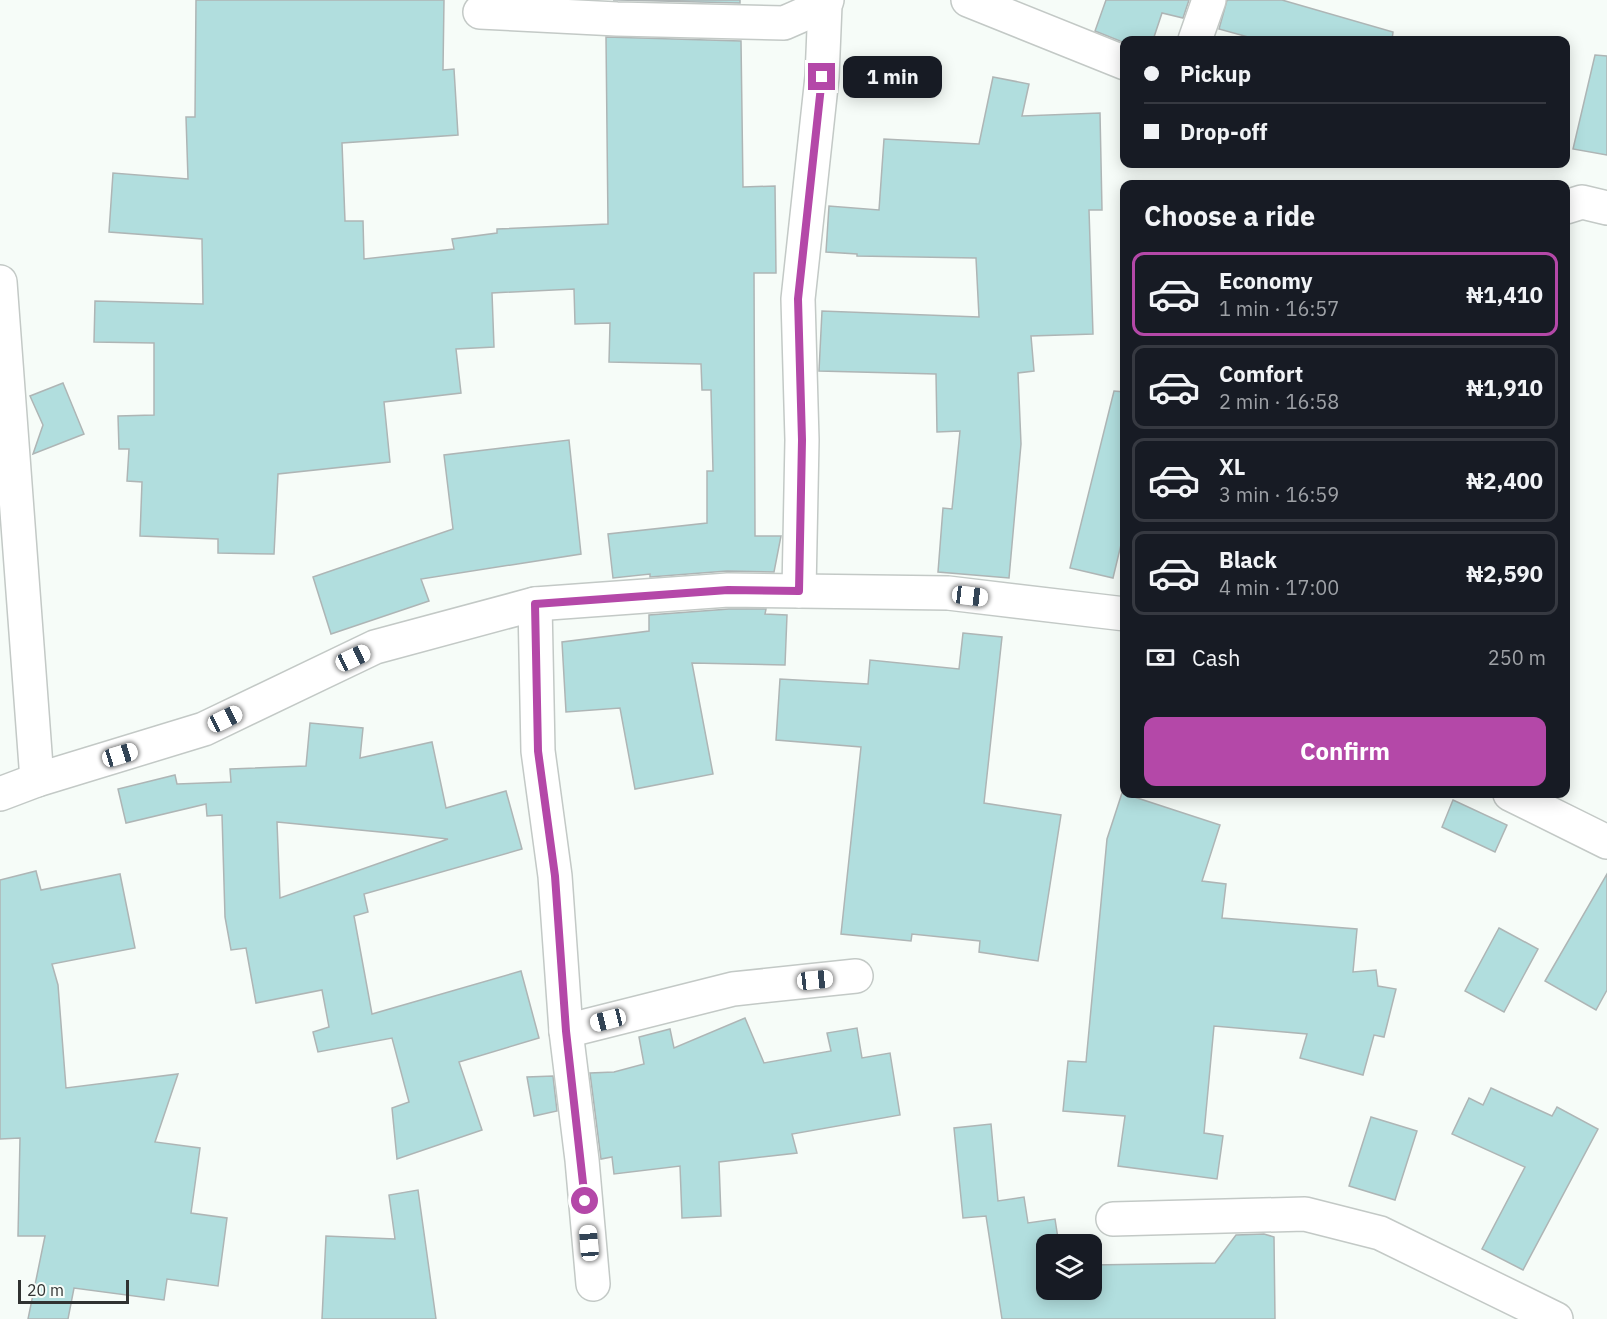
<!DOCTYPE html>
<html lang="en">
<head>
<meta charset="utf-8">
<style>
	body { margin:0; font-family:"IBM Plex Sans",sans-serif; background:#20242c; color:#f1f3f6; height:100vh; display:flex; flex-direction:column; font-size:22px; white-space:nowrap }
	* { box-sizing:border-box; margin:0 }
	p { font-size:20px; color:#9ea1a6 }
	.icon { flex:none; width:33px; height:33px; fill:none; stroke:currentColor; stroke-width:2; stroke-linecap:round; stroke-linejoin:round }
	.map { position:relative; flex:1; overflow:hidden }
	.drawer { position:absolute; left:1120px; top:180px; width:450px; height:618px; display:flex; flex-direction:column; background:#171b24; border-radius:12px; box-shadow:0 3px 15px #0003 }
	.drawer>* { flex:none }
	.banner { position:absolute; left:1120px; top:36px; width:450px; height:132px; border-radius:12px; box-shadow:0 3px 15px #0003; display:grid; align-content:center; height:132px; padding:0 24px; background:#171b24 }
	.fabs { position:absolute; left:1036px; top:1234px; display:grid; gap:12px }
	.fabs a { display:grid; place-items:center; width:66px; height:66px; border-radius:12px; background:#171b24; box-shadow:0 3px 15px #0003; font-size:30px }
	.scale { position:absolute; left:18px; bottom:15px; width:111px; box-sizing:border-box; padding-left:6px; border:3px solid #303231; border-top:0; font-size:16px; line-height:21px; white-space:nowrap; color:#303231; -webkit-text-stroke:4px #f6fcf8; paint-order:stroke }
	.end { position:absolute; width:27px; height:27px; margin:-14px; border:8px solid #b448a8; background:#fff; box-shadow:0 0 0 3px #fff }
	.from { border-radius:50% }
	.bubble { position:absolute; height:42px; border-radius:12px; background:#171b24; box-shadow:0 3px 15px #0003; font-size:20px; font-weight:700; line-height:42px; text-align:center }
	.car { position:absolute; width:18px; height:36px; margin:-18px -9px; border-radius:8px; box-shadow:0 0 4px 2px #0007; background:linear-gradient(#fff 24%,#345 0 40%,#fff 0 76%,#345 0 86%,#fff 0) }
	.banner b { display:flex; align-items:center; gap:21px; height:57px; font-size:22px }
	.banner b+b { border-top:2px solid #363941 }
	.banner i { width:15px; height:15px; background:#f1f3f6 }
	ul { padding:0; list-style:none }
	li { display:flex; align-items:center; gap:18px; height:84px; margin:0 12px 9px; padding:0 12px; border:3px solid #363941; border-radius:12px }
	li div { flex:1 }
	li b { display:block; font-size:22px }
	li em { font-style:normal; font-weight:700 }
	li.current { border-color:#b448a8 }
	li>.icon { width:54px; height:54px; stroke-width:1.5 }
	h2 { padding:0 24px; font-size:27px; line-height:72px }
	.pay { display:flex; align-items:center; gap:15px; height:66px; padding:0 24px; font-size:22px }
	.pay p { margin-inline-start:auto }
	.cta { display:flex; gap:12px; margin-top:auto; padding:12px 24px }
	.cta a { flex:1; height:69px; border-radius:12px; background:#b448a8; color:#fff; font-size:24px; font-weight:700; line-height:69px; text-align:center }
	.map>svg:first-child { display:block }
	.building { fill:#b1dede; stroke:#aeb5b5; stroke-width:1.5; fill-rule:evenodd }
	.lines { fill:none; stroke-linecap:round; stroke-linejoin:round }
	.street-casing { stroke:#c3c9c6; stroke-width:36 }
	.street { stroke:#fff; stroke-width:33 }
	.route { stroke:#b448a8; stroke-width:8 }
</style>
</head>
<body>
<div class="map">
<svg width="1607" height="1319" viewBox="0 0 1607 1319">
	<rect width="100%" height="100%" fill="#f6fcf8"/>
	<g class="building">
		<polygon points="196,0 444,0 443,70 454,69 458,135 342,143 345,221 363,221 364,259 454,249 452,239 497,233 497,229 608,224 606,37 741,41 743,187 775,186 776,273 754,273 755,536 781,536 774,572 727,571 650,577 650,574 613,578 608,534 707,523 707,471 713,471 711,390 702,390 701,364 609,362 610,323 575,324 574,289 492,293 494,347 456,349 461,393 384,402 390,462 278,474 274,554 218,553 218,539 140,536 142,482 127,481 129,449 119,449 118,416 154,415 154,343 94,342 95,301 203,304 202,239 109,232 113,173 188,179 186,117 195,117"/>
		<polygon points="613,0 740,0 740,3 618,0"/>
		<polygon points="1106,0 1189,0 1183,18 1162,13 1153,40 1125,40 1125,43 1095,31"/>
		<polygon points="1227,0 1282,0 1393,32 1392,40 1259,40 1219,29"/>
		<polygon points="1595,55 1607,56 1607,155 1573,149"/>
		<polygon points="993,77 1029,84 1022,116 1100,113 1102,210 1089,210 1093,334 1031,336 1034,371 1018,373 1021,444 1009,578 938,572 943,508 952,509 960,431 937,432 936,374 819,371 822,311 979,317 976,258 857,256 857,254 826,252 829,206 879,210 884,139 979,144"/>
		<polygon points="63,383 84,434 33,454 43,425 30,396"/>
		<polygon points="1114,391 1125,392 1125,528 1113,578 1070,568"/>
		<polygon points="569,440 581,554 421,579 429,601 331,634 313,577 453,529 444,455"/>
		<polygon points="729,609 766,609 765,614 787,615 785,665 692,663 713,774 635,789 620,708 566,712 562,642 649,631 649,615"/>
		<polygon points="963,633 1002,637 984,803 1061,815 1038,961 979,952 980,941 912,934 911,941 841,934 861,747 776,740 780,679 868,684 870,660 959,669"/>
		<path d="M310,723L363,728L360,758L432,742L446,808L506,791L522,849L364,894L368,912L354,916L372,1014L521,971L539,1038L459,1062L482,1130L397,1159L392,1108L409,1102L392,1038L318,1052L313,1032L329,1027L322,990L256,1003L246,948L231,950L225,917L222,815L207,816L206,804L126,823L118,789L175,775L177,784L231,782L230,769L306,766ZM277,822L411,835L448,839L280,898Z"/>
		<polygon points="1122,793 1220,825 1202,881 1226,884 1222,918 1357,929 1353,972 1376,970 1378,986 1396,989 1384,1037 1374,1035 1363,1075 1300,1058 1307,1034 1214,1026 1204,1133 1223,1136 1217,1179 1118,1166 1125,1116 1063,1111 1068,1061 1086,1062 1107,839"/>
		<polygon points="1453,800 1507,825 1495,852 1442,827"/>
		<polygon points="36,871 41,890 120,874 135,948 52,964 58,985 66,1088 178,1074 155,1142 200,1148 191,1213 227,1218 218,1286 167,1279 164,1300 74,1288 68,1319 28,1319 45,1236 18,1236 20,1138 0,1139 0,880"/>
		<polygon points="1607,874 1607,990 1596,1010 1545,981"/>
		<polygon points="1499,928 1538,949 1504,1012 1465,991"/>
		<polygon points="745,1018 764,1063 831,1051 827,1033 857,1028 862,1058 890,1053 900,1115 792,1134 797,1153 719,1162 721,1216 682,1218 680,1166 614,1174 612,1157 601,1159 590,1073 614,1072 644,1064 639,1037 670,1029 674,1048"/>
		<polygon points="553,1076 557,1111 534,1116 527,1077"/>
		<polygon points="1491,1088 1552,1116 1557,1107 1598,1129 1523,1270 1482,1249 1525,1167 1452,1134 1469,1098 1483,1105"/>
		<polygon points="1371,1117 1417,1131 1395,1200 1349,1186"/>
		<polygon points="991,1124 998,1201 1024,1197 1028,1223 1055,1219 1059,1245 1047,1245 1047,1290 1092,1290 1092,1265 1215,1263 1236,1235 1264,1234 1274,1237 1275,1319 1002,1319 986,1216 963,1218 954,1128"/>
		<polygon points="418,1190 436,1319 322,1319 326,1236 395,1239 389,1195"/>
	</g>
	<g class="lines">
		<defs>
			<g id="street">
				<polyline points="968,0 1125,63"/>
				<polyline points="480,12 617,19 784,23 825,5"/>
				<polyline points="1195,40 1209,0"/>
				<polyline points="1566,207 1582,202 1607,208"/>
				<polyline points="0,282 37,780"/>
				<polyline points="799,591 802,440 798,299 822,77 825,5 827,0"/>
				<polyline points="535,604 538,751 555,876 566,1031 582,1160 593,1284"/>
				<polyline points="0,794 37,780 204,729 375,647 535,604 728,590 799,591 948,593 1125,614"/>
				<polyline points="1510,794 1607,842"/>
				<polyline points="566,1031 733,989 856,976"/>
				<polyline points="1113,1219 1305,1214 1380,1233 1556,1319"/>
			</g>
		</defs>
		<use href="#street" class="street-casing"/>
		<use href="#street" class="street"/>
	</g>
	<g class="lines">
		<polyline class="route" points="585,1201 566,1031 555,876 538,751 535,604 728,590 799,591 802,440 798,299 822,77"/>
	</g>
</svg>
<div class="fabs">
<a><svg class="icon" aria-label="layers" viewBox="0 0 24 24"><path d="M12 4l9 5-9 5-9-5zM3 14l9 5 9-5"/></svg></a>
</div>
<div class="scale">20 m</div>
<i class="end from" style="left:585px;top:1201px"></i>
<i class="end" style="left:822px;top:77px"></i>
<div class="bubble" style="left:843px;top:56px;width:99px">1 min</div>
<i class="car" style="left:970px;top:596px;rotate:97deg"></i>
<i class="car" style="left:353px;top:658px;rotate:65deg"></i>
<i class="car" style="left:225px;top:719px;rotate:64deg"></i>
<i class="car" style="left:120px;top:755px;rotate:73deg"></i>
<i class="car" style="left:815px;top:980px;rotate:84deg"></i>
<i class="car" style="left:608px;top:1020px;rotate:256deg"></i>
<i class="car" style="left:589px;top:1243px;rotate:355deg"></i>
<div class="banner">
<b><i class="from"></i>Pickup</b>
<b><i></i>Drop-off</b>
</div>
<section class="drawer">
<h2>Choose a ride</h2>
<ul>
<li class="current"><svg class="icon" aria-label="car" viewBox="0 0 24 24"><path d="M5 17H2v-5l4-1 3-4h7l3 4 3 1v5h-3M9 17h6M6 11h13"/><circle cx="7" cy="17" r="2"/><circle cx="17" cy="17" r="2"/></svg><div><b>Economy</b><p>1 min · 16:57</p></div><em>₦1,410</em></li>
<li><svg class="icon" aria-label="car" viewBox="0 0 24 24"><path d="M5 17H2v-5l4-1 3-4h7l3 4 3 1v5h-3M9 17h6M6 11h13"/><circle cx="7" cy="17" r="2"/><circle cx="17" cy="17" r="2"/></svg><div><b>Comfort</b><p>2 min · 16:58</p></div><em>₦1,910</em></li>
<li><svg class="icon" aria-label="car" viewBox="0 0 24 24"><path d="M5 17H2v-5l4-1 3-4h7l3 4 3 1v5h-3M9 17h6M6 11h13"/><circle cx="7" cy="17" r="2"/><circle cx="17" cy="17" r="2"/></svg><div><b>XL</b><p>3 min · 16:59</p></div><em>₦2,400</em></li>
<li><svg class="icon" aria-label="car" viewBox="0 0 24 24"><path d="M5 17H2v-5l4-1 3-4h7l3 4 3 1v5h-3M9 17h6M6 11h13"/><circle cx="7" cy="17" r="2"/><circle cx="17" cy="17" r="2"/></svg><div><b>Black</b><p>4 min · 17:00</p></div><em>₦2,590</em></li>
</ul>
<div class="pay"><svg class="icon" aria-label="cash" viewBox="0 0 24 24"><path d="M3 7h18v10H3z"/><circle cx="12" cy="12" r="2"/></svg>Cash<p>250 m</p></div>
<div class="cta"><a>Confirm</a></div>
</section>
</div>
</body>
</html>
